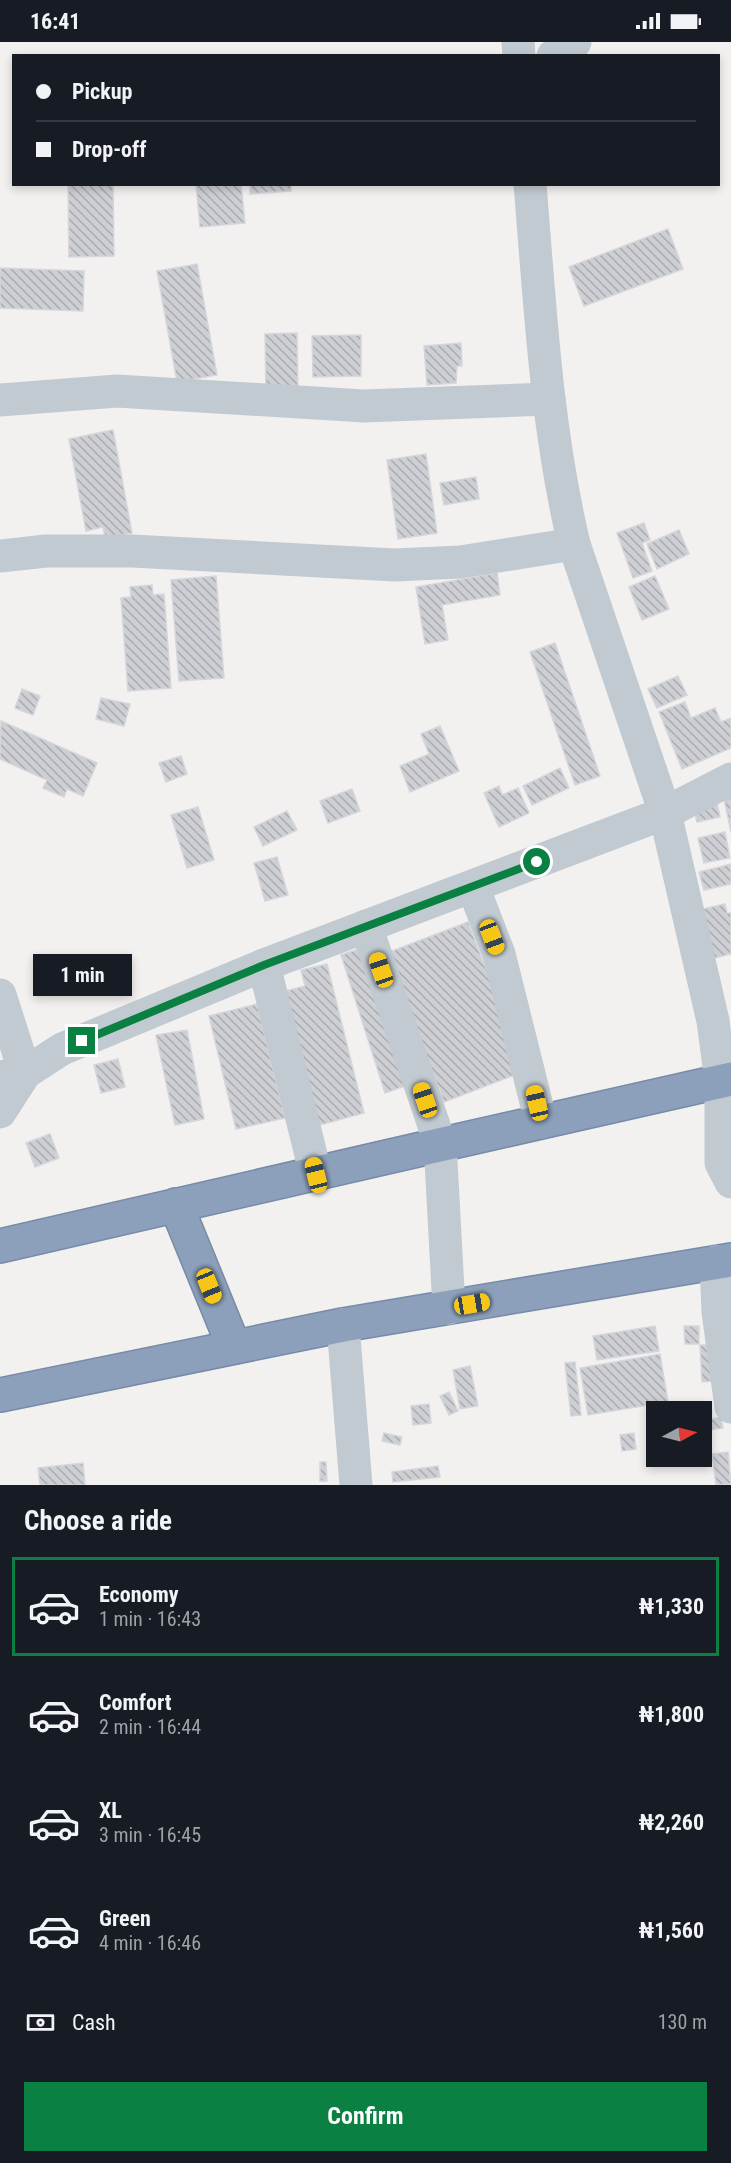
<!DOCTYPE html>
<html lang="en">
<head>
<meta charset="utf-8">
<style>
	body { margin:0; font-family:"Roboto Condensed",sans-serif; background:#20242c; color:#f1f3f6; height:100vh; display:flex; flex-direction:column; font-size:22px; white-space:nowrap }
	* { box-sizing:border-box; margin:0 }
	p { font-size:20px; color:#9ea1a6 }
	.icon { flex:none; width:33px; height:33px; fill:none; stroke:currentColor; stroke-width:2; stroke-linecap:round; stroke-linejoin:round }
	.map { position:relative; height:1443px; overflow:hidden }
	.sheet { display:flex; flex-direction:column; background:#171b24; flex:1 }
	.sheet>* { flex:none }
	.top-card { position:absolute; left:12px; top:12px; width:708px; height:132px; border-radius:0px; box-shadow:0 3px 9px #0003; display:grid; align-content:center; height:132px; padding:0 24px; background:#171b24 }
	.needle { width:39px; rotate:83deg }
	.fabs { position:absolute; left:646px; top:1359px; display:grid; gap:12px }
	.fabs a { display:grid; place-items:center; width:66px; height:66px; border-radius:0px; background:#171b24; box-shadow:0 3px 9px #0003; font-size:30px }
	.end { position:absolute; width:27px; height:27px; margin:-14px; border:8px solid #0b8043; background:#fff; box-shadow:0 0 0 3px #fff }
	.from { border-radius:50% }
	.bubble { position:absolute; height:42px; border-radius:0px; background:#171b24; box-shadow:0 3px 9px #0003; font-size:20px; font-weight:700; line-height:42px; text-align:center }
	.car { position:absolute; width:18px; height:36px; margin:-18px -9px; border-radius:8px; box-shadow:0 0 4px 2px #0007; background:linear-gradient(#f5c518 24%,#345 0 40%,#f5c518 0 76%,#345 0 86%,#f5c518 0) }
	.top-card b { display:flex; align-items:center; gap:21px; height:57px; font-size:22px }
	.top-card b+b { border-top:2px solid #363941 }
	.top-card i { width:15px; height:15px; background:#f1f3f6 }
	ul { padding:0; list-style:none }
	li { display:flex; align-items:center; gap:18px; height:99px; margin:0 12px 9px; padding:0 12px; border:3px solid transparent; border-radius:0px }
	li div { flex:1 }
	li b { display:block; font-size:22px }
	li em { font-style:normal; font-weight:700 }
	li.on { border-color:#0b8043 }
	li>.icon { width:54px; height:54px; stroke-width:1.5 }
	h2 { padding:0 24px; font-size:27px; line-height:72px }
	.pay { display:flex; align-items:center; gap:15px; height:66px; padding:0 24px; font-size:22px }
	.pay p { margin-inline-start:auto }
	.action { display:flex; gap:12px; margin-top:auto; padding:12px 24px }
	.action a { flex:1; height:69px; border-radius:0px; background:#0b8043; color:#fff; font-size:24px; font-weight:700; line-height:69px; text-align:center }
	.status { display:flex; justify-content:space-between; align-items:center; height:42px; padding:0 30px; background:#171b24; direction:ltr }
	.status svg { height:16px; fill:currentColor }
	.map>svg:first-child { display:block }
	.building { fill:url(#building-back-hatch); stroke:#d5d6db; stroke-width:1.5 }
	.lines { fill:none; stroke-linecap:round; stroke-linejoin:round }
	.highway-casing { stroke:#778ba7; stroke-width:36 }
	.minor { stroke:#c2cad1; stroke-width:33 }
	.highway { stroke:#8ca0bb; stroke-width:33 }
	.route { stroke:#0b8043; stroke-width:8 }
</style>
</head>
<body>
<div class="status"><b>16:41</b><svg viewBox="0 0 49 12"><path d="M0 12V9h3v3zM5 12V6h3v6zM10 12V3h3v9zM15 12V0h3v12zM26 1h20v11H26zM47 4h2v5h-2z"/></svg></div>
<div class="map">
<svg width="731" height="1443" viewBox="0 0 731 1443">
	<defs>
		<pattern id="building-back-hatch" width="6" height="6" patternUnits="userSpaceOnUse" patternTransform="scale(1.5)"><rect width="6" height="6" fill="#cecfd4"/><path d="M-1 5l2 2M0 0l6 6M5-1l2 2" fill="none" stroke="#a9abaf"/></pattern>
	</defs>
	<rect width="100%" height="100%" fill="#f3f1f0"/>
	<g class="building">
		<polygon points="68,142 113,142 114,214 69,215"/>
		<polygon points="196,142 241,142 245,181 200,185"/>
		<polygon points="250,142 291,142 291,149 250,152"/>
		<polygon points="668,187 683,227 584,264 569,225"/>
		<polygon points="197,222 217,333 177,340 157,229"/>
		<polygon points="0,226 84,229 83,269 0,266"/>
		<polygon points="297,291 298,349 266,350 265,292"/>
		<polygon points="361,293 361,334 313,335 312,294"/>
		<polygon points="461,301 462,324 457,324 456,341 427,343 424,304"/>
		<polygon points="113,388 132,491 105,496 103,485 86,489 69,397"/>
		<polygon points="426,412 437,491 398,497 387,418"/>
		<polygon points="476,435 479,457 444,463 440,441"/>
		<polygon points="644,481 650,498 642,501 652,529 633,536 617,491"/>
		<polygon points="679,488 689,512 657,527 647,502"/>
		<polygon points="497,531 500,553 442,563 448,598 425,602 416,545"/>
		<polygon points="216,534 224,636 179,639 171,538"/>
		<polygon points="655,534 669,567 642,578 629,545"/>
		<polygon points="152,543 153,553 164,552 171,646 128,649 121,556 131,555 130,545"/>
		<polygon points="555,601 600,734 575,743 530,610"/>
		<polygon points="678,634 687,653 657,666 648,647"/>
		<polygon points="22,647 40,654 33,673 15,666"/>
		<polygon points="101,656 130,662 124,684 96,677"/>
		<polygon points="685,660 691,676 715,666 721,680 731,676 731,706 682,727 659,670"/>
		<polygon points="1,679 97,721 83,754 67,747 64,755 43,746 47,738 0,717"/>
		<polygon points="440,684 459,729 410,750 400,724 429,712 421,692"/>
		<polygon points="181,714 187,732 166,740 159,721"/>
		<polygon points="560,726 569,746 532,763 523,744"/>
		<polygon points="499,744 502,753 518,746 529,771 499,785 484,751"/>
		<polygon points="352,747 360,769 328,781 320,759"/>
		<polygon points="731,755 731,790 724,757"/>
		<polygon points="717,761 720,775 697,780 694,766"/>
		<polygon points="198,765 214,818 187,826 171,773"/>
		<polygon points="287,769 297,788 263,804 254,785"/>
		<polygon points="725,790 730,816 704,821 698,796"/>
		<polygon points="277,815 288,853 265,859 254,821"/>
		<polygon points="731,822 731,842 704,848 699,830"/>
		<polygon points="725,862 727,871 731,871 731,912 714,916 703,867"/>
		<polygon points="468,880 525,1029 444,1060 387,911"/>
		<polygon points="367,904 411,1042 385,1051 341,913"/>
		<polygon points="327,922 364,1071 316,1084 282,950 305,944 301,928"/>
		<polygon points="257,962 285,1076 236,1087 209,974"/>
		<polygon points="187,988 204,1077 175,1083 156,993"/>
		<polygon points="118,1017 125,1045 101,1051 94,1023"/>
		<polygon points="50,1092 59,1116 35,1125 26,1101"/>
		<polygon points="655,1284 659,1309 597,1318 593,1294"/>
		<polygon points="684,1284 699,1284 699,1302 685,1302"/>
		<polygon points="700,1303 712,1303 713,1339 702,1340"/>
		<polygon points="660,1312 668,1360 588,1373 580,1326"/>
		<polygon points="575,1320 581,1373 571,1374 565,1321"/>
		<polygon points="470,1324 478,1364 460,1367 453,1328"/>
		<polygon points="449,1350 458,1369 449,1373 440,1354"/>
		<polygon points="429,1362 431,1381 413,1383 411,1364"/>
		<polygon points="721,1375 723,1386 708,1388 706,1378"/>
		<polygon points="384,1391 402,1395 400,1403 382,1399"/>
		<polygon points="634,1391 636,1407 622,1409 620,1393"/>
		<polygon points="728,1410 731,1442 716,1443 712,1412"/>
		<polygon points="320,1420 326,1420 327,1439 320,1439"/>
		<polygon points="83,1421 85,1443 40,1443 38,1426"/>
		<polygon points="438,1424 440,1435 393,1440 392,1430"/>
	</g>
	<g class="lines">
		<defs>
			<g id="highway">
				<polyline points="176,1163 234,1305"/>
				<path d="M0,1204C244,1147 487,1092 731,1037"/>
				<polyline points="0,1353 343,1283 731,1218"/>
			</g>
		</defs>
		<use href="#highway" class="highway-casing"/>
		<g class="minor">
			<polyline points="518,0 519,14"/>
			<polyline points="553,14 575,0"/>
			<path d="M530,142C540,263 546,384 574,502L665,771L713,979L721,1039V1121L731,1140"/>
			<polyline points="0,358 117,349 364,364 549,357"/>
			<polyline points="0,514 46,509 132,509 395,523 460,520 574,502"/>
			<polyline points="473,845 499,912 541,1080"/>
			<polyline points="366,884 440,1101 449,1266"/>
			<polyline points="264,923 316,1133"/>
			<polyline points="0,953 25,1031 5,1034"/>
			<polyline points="0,1070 25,1031 62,1007 264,923 665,771 731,737"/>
			<polyline points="716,1220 718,1270 731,1365"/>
			<polyline points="343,1283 356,1443"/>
		</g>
		<use href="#highway" class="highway"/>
	</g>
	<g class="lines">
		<polyline class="route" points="82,999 264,923 537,820"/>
	</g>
</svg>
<div class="fabs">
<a><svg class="needle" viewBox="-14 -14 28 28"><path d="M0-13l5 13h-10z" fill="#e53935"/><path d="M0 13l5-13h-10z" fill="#9ea1a6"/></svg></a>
</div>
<i class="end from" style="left:537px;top:820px"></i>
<i class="end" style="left:82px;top:999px"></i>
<div class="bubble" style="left:33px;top:912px;width:99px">1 min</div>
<i class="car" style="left:492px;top:895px;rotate:159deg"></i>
<i class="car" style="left:381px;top:928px;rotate:341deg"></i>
<i class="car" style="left:425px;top:1058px;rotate:341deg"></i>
<i class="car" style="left:537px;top:1061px;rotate:347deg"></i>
<i class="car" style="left:316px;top:1133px;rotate:346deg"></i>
<i class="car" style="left:209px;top:1244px;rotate:158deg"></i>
<i class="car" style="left:472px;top:1262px;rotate:80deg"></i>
<div class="top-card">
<b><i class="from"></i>Pickup</b>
<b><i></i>Drop-off</b>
</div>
</div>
<section class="sheet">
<h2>Choose a ride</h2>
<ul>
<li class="on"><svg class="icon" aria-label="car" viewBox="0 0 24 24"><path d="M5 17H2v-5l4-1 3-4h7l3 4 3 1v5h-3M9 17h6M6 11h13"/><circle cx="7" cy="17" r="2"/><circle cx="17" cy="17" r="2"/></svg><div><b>Economy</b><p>1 min · 16:43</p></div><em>₦1,330</em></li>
<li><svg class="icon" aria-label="car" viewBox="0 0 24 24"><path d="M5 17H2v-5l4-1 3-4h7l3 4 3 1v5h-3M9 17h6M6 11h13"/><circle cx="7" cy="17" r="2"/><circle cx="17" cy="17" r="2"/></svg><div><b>Comfort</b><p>2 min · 16:44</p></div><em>₦1,800</em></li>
<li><svg class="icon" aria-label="car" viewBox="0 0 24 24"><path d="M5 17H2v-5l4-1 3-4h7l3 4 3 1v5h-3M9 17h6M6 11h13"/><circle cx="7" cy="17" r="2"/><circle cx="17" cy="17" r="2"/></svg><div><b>XL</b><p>3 min · 16:45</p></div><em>₦2,260</em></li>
<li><svg class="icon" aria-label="car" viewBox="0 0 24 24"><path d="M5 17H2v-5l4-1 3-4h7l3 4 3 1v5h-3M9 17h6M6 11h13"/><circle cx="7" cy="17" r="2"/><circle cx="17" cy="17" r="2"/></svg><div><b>Green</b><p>4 min · 16:46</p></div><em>₦1,560</em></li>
</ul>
<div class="pay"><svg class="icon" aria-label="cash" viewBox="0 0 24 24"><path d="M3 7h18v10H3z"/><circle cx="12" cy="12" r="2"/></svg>Cash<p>130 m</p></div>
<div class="action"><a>Confirm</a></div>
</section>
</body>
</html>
